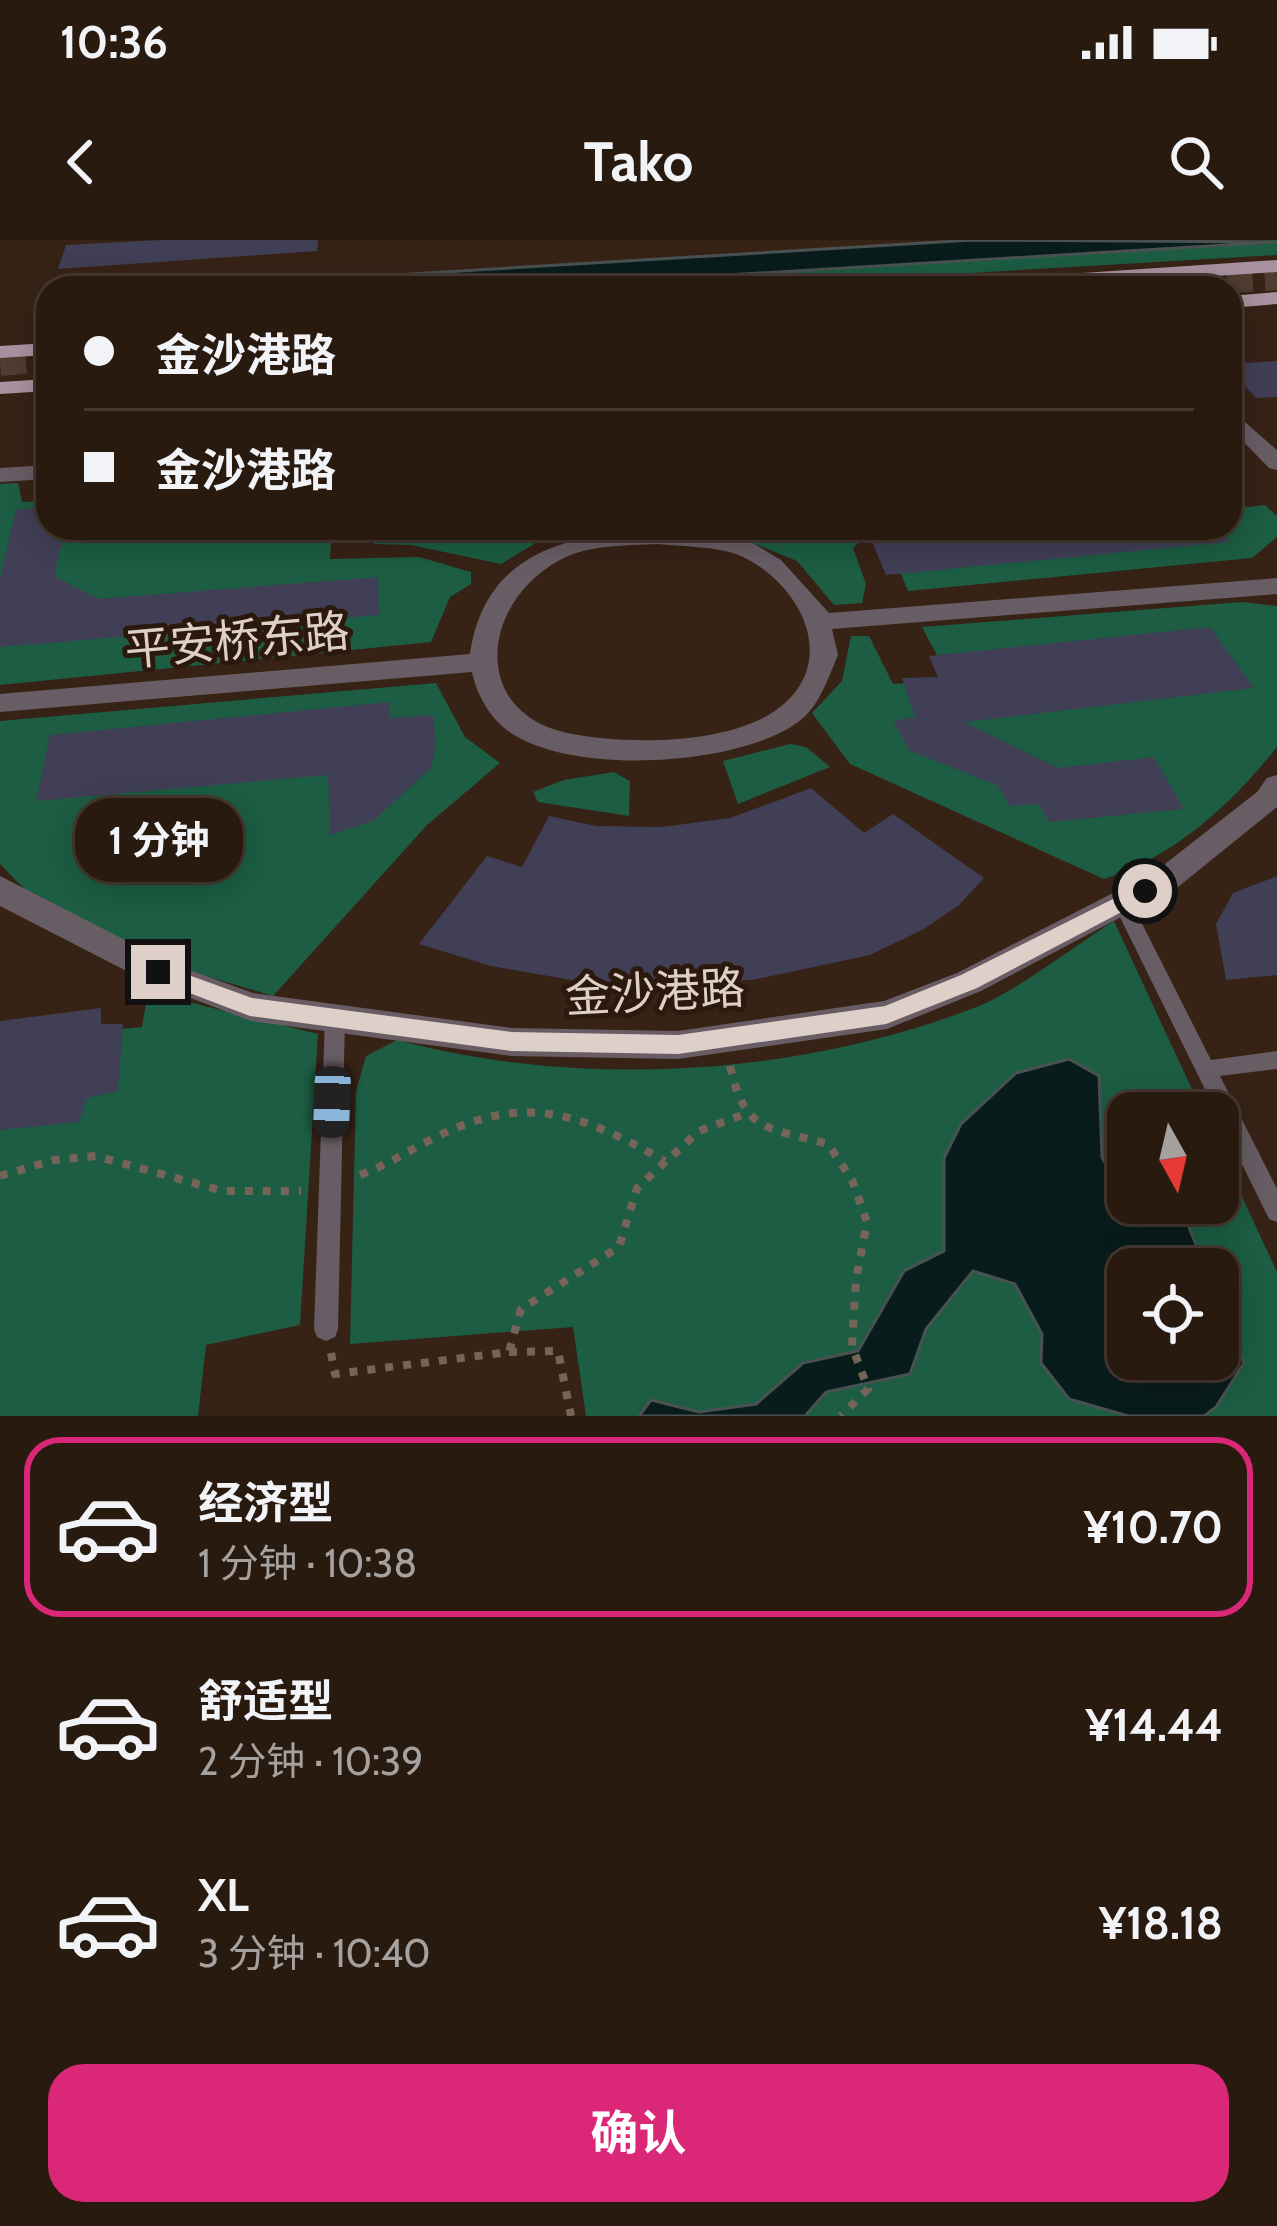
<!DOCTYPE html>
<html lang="zh">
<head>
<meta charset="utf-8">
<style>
	body { margin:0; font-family:Cabin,"Noto Sans SC",sans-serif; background:#35271e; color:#f1f3f6; height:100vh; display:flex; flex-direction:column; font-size:45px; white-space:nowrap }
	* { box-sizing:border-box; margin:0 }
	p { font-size:39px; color:#a5a19f }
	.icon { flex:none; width:66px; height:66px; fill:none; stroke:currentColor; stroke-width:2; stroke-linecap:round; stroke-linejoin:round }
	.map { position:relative; height:1176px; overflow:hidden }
	.sheet { display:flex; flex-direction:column; background:#291a10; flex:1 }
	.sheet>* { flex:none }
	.banner { position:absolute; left:36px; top:36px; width:1206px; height:264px; border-radius:36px; box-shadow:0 6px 30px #0003,0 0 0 3px #453830; display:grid; align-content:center; height:264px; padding:0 48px; background:#291a10 }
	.needle { width:78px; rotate:172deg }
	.controls { position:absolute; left:1107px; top:852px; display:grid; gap:24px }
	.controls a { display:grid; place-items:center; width:132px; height:132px; border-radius:24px; background:#291a10; box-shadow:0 6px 30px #0003,0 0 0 3px #453830; font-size:60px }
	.end { position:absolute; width:54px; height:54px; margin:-27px; border:15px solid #ded0c8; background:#111; box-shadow:0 0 0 6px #111 }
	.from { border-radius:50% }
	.bubble { position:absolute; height:84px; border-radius:36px; background:#291a10; box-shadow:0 6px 30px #0003,0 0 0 3px #453830; font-size:39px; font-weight:700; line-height:84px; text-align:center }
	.car { position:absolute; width:36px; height:72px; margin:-36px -18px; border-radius:15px; box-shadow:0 0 9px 3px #0007; background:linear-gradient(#222 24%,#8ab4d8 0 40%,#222 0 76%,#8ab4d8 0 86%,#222 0) }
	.banner b { display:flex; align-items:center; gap:42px; height:114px; font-size:45px }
	.banner b+b { border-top:3px solid #453830 }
	.banner i { width:30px; height:30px; background:#f1f3f6 }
	ul { padding:21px 0 0; list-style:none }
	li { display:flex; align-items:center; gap:36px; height:180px; margin:0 24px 18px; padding:0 24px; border:6px solid transparent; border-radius:36px }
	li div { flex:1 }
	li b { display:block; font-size:45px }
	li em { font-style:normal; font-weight:700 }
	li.on { border-color:#db2777 }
	li>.icon { width:108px; height:108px; stroke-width:1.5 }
	.action { display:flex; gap:24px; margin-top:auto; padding:24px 48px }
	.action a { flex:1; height:138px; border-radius:36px; background:#db2777; color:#fff; font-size:48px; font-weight:700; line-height:138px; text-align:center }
	.status { display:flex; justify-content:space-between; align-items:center; height:84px; padding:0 60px; background:#291a10; direction:ltr }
	.status svg { height:33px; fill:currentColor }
	header { display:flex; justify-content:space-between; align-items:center; height:156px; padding:0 48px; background:#291a10; font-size:54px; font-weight:700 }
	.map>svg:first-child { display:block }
	.green { fill:#1c5d43; fill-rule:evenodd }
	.water { fill:#091c1c; stroke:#495250; stroke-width:3 }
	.building { fill:#403f55 }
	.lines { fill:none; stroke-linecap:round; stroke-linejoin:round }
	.highway-tunnel { stroke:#503c31; stroke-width:26; stroke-dasharray:26 12; stroke-linecap:butt }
	.path { stroke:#766459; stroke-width:8; stroke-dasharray:8 10; stroke-linecap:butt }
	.lane { fill:#685d64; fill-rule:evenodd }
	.street { fill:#685d64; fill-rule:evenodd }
	.primary { fill:#a8929f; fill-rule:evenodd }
	.route { fill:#ded0c8 }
	.labels { text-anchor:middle; stroke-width:10; stroke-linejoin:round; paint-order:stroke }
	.street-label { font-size:45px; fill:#ded0c8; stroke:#2c190d }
</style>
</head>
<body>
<div class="status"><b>10:36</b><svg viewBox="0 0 49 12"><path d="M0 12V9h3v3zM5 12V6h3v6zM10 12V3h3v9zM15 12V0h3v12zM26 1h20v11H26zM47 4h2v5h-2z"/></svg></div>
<header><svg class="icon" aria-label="back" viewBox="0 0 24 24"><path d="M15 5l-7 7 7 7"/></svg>Tako<svg class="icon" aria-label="search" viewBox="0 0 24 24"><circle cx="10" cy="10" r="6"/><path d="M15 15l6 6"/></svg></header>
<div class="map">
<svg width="1277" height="1176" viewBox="0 0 1277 1176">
	<rect width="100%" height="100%" fill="#372216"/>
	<g class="green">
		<polygon points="1277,0 1277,15 714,48 500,48"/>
		<polygon points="18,243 22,262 48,261 48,288 332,288 330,319 419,317 471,332 471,344 450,357 431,402 0,445 0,244"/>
		<polygon points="1265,265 1277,276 1277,297 1252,318 908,351 885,295 917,288 1230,288 1230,269"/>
		<polygon points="376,288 560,288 501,324 411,305 374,304"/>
		<polygon points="716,288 875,288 853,308 866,344 862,363 834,365 797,321"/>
		<path d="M1242,362L1277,366V507C1231,565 1175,616 1104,639L850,524L812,473L842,441L851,396H869L893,444L950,440L922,387Z"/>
		<polygon points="436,443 465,497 500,523 427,585 273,756 179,728 33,658 0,624 0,481"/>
		<polygon points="790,504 806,507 830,527 738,564 723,521"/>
		<polygon points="614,532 630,541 629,576 538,562 533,552 564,540"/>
		<path d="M1114,681L1203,873H1128V963H1218V905L1277,1032V1176H586L573,1087L350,1104L356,851L366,816L397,800C580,849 797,836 974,768C1016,752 1074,706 1114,681ZM1128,1029H1218V1119H1128Z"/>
		<polygon points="148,752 318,794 300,1085 206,1105 198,1176 0,1176 0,800 142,787"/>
	</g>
	<g class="water">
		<polygon points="973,0 1277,2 512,48 179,48"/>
		<polygon points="1069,819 1099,836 1102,917 1119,949 1128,951 1128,963 1179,963 1206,1029 1128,1029 1128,1119 1218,1119 1218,1058 1244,1123 1216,1167 1204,1176 1128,1176 1069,1159 1041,1123 1042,1094 1015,1044 973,1031 926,1089 910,1134 826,1152 805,1176 639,1176 651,1160 699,1172 756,1164 803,1123 858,1111 904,1031 944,1011 944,918 961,884 1016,833"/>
	</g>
	<g class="building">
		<polygon points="161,0 318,0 317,11 58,29 66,5"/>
		<polygon points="1277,121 1277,157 1256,158 1230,130 1230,124"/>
		<polygon points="48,267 48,288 95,288 64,294 54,336 99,359 378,337 379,375 0,407 0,338 16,270"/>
		<polygon points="150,288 250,288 250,291 151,300"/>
		<polygon points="1031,288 1220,288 1230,302 886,335 872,302"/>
		<polygon points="1210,387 1254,448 964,482 1058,528 1154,517 1184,569 1049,582 1039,564 1010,566 997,545 910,511 893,481 915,477 902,438 938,437 929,416"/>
		<polygon points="389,462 389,478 433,475 436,506 431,528 373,581 330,595 328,535 36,561 50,495"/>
		<polygon points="811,548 864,593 893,574 984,638 959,665 924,689 870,715 752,740 607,746 491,726 419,704 487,616 522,627 549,576 596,586 662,587 730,578"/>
		<polygon points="1277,636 1277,735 1226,740 1216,684 1233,653"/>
		<polygon points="101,768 101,784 123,784 118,851 87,858 79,882 0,890 0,781"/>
	</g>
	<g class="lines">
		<g class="highway-tunnel">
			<polyline points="1113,48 1277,37"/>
			<polyline points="0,123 48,119"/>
		</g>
		<g class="path">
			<path d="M730,826C745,894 768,887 828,904L852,940L867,982L856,1039L852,1106L868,1149L841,1176"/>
			<path d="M360,935C387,925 410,910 436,897C527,852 581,874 665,921"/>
			<polyline points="0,936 54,920 96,916 223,951 301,951"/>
			<polyline points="509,1112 558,1111 571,1176"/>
			<polyline points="331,1113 335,1134 509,1112 521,1069 619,1007 637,948 699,891 748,873"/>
		</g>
		<g class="lane">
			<polygon points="1122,656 1129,658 1211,820 1277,811 1277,829 1220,836 1277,949 1277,982 1269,979 1113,663 1115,658"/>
			<polygon points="335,770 342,772 345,778 338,1089 335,1097 326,1101 317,1097 314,1089 325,778 328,772"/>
		</g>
		<g class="street">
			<polygon points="1230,169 1277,210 1277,230 1269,228 1230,188"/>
			<polygon points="48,225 48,239 0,242 0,228"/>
			<path d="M659,290L753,303L781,320L829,373L1277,338V354L832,389L838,415C829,436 820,464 802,479C744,527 563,538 503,487C487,473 476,452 472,432L0,472V454L470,414C485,310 570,294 659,290ZM659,304C684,307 718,306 741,316C796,341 839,414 785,463C739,505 630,505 572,494C469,475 480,363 560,320C589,304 627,306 659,304Z"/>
			<polygon points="1277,535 1277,567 1178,647 981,751 887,789 678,819 511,816 251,781 146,741 0,666 0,636 170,723 253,753 511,788 678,791 884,761 957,733 1156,631 1257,552 1267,538"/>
		</g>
		<g class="primary">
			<polygon points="1277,20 1277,32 1034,48 939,48 949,42"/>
			<polygon points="1277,52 1277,64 1230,68 1230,56"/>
			<polygon points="48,103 48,115 0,118 0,106"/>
			<polygon points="48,139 48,151 0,154 0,142"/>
		</g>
	</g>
	<polygon class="route" points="1145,643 1152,646 1152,656 977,748 886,784 678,814 511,811 250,776 150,738 147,732 158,724 252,758 511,792 678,795 885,766 961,735"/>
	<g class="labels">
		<g class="street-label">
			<text transform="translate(237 400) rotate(-5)" y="16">平安桥东路</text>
			<text transform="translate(655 752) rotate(-3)" y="16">金沙港路</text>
		</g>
	</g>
</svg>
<div class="controls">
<a><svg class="needle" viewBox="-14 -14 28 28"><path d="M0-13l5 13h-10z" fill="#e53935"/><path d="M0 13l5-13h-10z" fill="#a5a19f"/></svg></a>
<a><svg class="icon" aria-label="locate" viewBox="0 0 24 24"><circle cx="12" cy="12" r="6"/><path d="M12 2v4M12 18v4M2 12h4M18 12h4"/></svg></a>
</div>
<i class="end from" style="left:1145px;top:651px"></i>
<i class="end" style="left:158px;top:732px"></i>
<div class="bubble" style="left:75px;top:558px;width:168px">1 分钟</div>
<i class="car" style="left:332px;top:862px;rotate:182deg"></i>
<div class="banner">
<b><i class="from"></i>金沙港路</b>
<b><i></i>金沙港路</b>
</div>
</div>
<section class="sheet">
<ul>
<li class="on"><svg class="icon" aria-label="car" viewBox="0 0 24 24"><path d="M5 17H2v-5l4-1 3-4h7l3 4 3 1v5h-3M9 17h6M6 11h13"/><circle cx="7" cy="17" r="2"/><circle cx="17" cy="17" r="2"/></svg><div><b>经济型</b><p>1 分钟 · 10:38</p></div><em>¥10.70</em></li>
<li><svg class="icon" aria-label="car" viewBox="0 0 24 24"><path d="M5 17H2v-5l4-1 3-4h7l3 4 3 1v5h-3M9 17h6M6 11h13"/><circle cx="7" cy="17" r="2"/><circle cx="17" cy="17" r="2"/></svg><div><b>舒适型</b><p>2 分钟 · 10:39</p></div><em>¥14.44</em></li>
<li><svg class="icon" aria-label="car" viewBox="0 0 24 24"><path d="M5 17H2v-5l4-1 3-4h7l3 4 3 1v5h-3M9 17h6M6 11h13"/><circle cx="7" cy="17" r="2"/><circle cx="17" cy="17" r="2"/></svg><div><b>XL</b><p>3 分钟 · 10:40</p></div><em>¥18.18</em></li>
</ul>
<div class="action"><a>确认</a></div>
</section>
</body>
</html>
